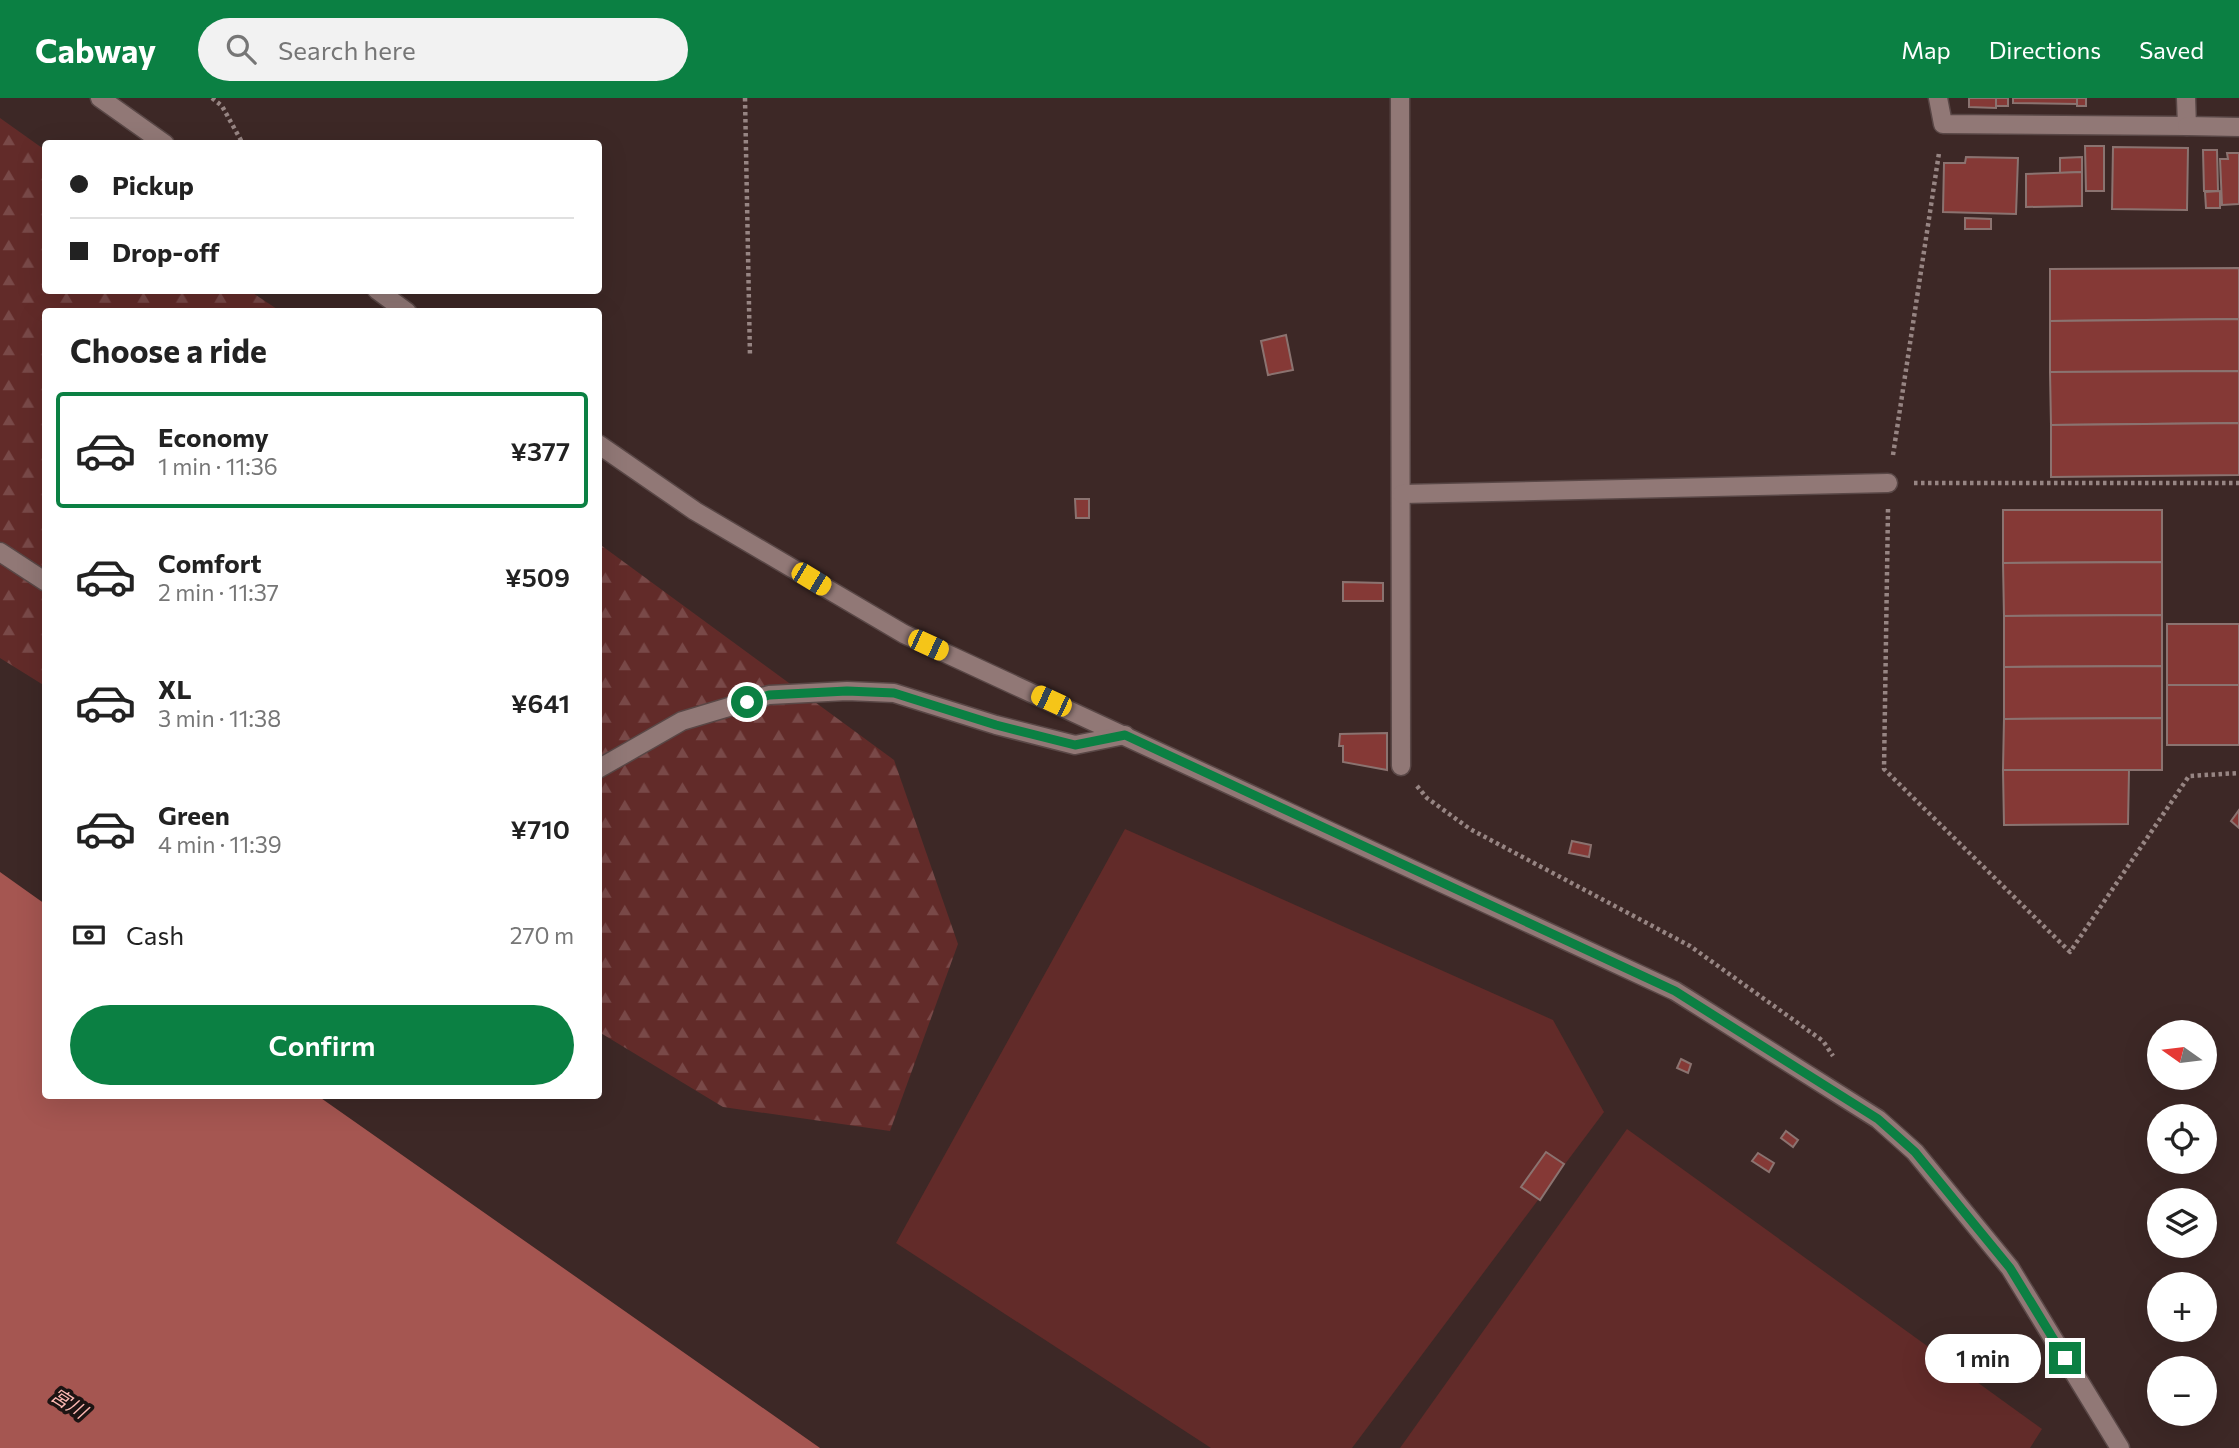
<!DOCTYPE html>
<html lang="en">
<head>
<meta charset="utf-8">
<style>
	body { margin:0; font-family:Commissioner,"Noto Sans JP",sans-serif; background:#f2f2f2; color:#222; height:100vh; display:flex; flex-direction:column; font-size:26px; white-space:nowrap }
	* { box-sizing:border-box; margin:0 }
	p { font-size:23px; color:#767676 }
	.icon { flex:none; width:38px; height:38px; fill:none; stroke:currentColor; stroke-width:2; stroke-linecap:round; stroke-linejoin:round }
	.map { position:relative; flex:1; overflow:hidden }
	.sheet { position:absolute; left:42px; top:210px; width:560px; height:791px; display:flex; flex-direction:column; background:#fff; border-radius:7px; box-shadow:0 7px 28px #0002 }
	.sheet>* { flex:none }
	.guide { position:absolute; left:42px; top:42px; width:560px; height:154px; border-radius:7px; box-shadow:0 7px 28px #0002; display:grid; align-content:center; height:154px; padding:0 28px; background:#fff }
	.needle { width:46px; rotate:284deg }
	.buttons { position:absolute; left:2147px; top:922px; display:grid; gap:14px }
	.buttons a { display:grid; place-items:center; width:70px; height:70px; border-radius:50%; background:#fff; box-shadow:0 7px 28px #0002; font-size:35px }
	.end { position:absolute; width:32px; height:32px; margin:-16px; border:9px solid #0b8043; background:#fff; box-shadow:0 0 0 4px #fff }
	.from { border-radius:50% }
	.bubble { position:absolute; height:49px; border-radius:24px; background:#fff; box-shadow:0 7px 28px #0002; font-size:23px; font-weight:600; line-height:49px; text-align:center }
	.car { position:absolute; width:21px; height:42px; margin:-21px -10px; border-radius:9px; box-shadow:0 0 5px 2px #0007; background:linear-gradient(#f5c518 24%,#345 0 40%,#f5c518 0 76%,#345 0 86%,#f5c518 0) }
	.guide b { display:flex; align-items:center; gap:24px; height:66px; font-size:26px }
	.guide b+b { border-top:2px solid #e0e0e0 }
	.guide i { width:18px; height:18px; background:#222 }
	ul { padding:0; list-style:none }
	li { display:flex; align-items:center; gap:21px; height:116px; margin:0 14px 10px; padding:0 14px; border:4px solid transparent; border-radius:7px }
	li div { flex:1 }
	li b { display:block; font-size:26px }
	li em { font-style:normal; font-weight:600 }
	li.on { border-color:#0b8043 }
	li>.icon { width:63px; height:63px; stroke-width:1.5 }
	h2 { padding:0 28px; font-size:32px; line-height:84px }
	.pay { display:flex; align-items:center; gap:18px; height:77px; padding:0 28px; font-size:26px }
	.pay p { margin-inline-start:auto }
	.cta { display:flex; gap:14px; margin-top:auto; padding:14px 28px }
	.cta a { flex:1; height:80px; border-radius:42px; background:#0b8043; color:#fff; font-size:28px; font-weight:600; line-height:80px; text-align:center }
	header { display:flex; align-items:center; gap:42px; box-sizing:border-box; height:98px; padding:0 35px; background:#0b8043; color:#fff }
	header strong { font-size:33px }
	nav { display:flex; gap:38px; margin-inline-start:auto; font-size:24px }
	.search { width:490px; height:63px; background:#f2f2f2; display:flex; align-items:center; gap:18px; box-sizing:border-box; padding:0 24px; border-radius:38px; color:#767676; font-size:26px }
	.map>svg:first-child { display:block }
	.forest { fill:url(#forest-firs) }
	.pitch { fill:#622b29 }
	.water { fill:#a55651 }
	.building { fill:#853936; stroke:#8b7370; stroke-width:2 }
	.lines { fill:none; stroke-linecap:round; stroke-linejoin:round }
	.minor-casing { stroke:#594746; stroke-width:21 }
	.path { stroke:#978583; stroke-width:4.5; stroke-dasharray:3.5 3.5; stroke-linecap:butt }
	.minor { stroke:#917876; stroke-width:18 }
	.route { stroke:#0b8043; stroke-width:9 }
	.labels { text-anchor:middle; stroke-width:7; stroke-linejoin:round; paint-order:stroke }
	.water-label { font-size:19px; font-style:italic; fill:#fdb8b2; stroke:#1d1413 }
</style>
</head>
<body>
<header>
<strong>Cabway</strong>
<div class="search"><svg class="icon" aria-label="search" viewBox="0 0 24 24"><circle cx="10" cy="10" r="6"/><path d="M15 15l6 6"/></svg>Search here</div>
<nav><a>Map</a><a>Directions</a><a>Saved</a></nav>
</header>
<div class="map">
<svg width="2239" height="1350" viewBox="0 0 2239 1350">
	<defs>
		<pattern id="forest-firs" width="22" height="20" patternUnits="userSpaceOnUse" patternTransform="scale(1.75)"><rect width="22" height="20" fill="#622b29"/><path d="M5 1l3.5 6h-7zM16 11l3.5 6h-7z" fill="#794948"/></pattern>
	</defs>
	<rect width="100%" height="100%" fill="#3d2826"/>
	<g class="forest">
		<polygon points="0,20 45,52 46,192 250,193 280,213 46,214 45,588 0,560"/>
		<polygon points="598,445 894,662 958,846 890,1033 723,1009 599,934"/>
	</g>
	<g class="pitch">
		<polygon points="1125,731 1553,922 1604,1014 1352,1350 1211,1350 896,1145"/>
		<polygon points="1627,1031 2042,1331 2030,1350 1400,1350"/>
	</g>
	<polygon class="water" points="0,774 45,806 46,998 318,998 820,1350 0,1350"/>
	<g class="building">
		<polygon points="1969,0 1996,0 1996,10 1969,9"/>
		<rect x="1996" y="0" width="12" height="8"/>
		<polygon points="2013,0 2077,0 2077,6 2013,5"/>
		<rect x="2077" y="0" width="9" height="8"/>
		<polygon points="2085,48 2104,48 2104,93 2086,93"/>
		<polygon points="2113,49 2188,50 2187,112 2112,111"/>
		<polygon points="2203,52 2217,52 2218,93 2204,93"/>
		<polygon points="2227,55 2239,55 2239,106 2222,107 2220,61 2228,61"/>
		<polygon points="1966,59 2018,60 2016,116 1943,114 1944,65 1965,65"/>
		<polygon points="2082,59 2082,74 2060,75 2060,60"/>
		<polygon points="2082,74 2082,108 2026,109 2026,76"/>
		<polygon points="2220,93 2220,110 2206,110 2205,94"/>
		<polygon points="1965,120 1991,121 1991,131 1965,131"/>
		<polygon points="2239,170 2239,221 2050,223 2050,171"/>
		<polygon points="2239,221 2239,273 2050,274 2050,223"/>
		<polygon points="1286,237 1293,272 1268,277 1261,243"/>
		<polygon points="2239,273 2239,325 2051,327 2050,274"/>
		<polygon points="2239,325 2239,377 2051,379 2051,327"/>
		<polygon points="1075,401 1089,401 1089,420 1076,420"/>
		<polygon points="2003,412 2162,412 2162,464 2003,465"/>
		<polygon points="2162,464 2162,517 2004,518 2003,465"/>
		<polygon points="1343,484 1383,485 1383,503 1343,503"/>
		<polygon points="2162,517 2162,568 2004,569 2004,518"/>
		<rect x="2167" y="526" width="72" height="61"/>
		<polygon points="2162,568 2162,620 2004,621 2004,569"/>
		<rect x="2167" y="587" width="72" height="60"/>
		<polygon points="2162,620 2162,672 2003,672 2004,621"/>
		<polygon points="1387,635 1387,672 1343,664 1343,648 1339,648 1340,636"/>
		<polygon points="2003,672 2129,672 2128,726 2004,727"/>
		<polygon points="2239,712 2239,730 2231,723"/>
		<polygon points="1572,743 1591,747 1589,759 1569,755"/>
		<polygon points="1681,961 1691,966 1688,975 1677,970"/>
		<polygon points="1786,1033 1798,1042 1793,1049 1781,1040"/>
		<polygon points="1546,1054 1564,1066 1540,1102 1521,1089"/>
		<polygon points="1758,1055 1774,1065 1769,1074 1752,1063"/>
	</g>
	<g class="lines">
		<defs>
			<g id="minor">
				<polyline points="100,0 165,46"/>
				<polyline points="1400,0 1401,668"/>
				<polyline points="1938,0 1943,26 2187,28 2186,0"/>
				<polyline points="2187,28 2239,29"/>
				<polyline points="377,192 407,214"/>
				<polyline points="598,346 695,413 904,536 1675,893 1878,1021 1915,1054 2010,1170 2120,1350"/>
				<polyline points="1402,396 1888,385"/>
				<polyline points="0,454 46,484"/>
				<polyline points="598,671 682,623 769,597 847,593 894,595 996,627 1075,647 1125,637"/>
			</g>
		</defs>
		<use href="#minor" class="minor-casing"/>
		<g class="path">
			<polyline points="212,0 222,8 243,46"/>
			<polyline points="745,0 750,259"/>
			<polyline points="1893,357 1939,55"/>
			<polyline points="1914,385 2239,385"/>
			<polyline points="1888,411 1884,671 2070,854 2189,678 2239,675"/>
			<polyline points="1417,688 1427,700 1470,731 1690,848 1823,943 1833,958"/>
		</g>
		<use href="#minor" class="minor"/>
	</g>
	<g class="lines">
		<polyline class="route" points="747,604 769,597 847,593 894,595 996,627 1075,647 1125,637 1675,893 1878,1021 1915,1054 2010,1170 2065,1260"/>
	</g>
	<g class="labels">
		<g class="water-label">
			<text transform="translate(69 1305) rotate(33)" y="7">宮川</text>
		</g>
	</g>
</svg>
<div class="buttons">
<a><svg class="needle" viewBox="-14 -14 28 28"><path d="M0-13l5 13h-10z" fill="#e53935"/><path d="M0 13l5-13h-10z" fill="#767676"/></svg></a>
<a><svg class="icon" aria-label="locate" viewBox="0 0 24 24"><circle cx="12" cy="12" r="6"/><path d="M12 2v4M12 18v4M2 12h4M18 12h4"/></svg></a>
<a><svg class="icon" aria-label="layers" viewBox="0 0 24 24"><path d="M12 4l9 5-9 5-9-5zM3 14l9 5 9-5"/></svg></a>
<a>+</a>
<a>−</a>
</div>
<i class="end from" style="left:747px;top:604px"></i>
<i class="end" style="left:2065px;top:1260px"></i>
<div class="bubble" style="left:1925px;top:1236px;width:116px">1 min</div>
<i class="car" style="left:811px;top:481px;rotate:121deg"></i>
<i class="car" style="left:928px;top:547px;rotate:115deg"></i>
<i class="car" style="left:1051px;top:603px;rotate:295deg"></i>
<div class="guide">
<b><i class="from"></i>Pickup</b>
<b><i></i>Drop-off</b>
</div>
<section class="sheet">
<h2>Choose a ride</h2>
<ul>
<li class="on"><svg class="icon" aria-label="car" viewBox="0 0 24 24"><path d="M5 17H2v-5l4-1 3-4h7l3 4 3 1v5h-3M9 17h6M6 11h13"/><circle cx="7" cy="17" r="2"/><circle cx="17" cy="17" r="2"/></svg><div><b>Economy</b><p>1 min · 11:36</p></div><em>¥377</em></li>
<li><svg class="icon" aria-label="car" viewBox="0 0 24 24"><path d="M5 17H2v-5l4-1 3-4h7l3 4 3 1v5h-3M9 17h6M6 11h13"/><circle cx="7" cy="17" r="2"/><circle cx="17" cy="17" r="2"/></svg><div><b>Comfort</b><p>2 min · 11:37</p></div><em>¥509</em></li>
<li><svg class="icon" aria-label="car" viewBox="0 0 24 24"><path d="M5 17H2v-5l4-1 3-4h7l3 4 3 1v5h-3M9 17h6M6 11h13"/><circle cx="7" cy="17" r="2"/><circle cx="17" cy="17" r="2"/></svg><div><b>XL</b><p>3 min · 11:38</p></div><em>¥641</em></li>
<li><svg class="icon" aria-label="car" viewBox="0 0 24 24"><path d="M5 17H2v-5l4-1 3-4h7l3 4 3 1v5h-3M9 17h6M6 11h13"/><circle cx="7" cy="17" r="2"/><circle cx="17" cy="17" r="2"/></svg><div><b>Green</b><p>4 min · 11:39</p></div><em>¥710</em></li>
</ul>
<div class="pay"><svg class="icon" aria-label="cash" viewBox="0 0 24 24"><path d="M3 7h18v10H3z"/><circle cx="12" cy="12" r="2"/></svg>Cash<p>270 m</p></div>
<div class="cta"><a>Confirm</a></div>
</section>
</div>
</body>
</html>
